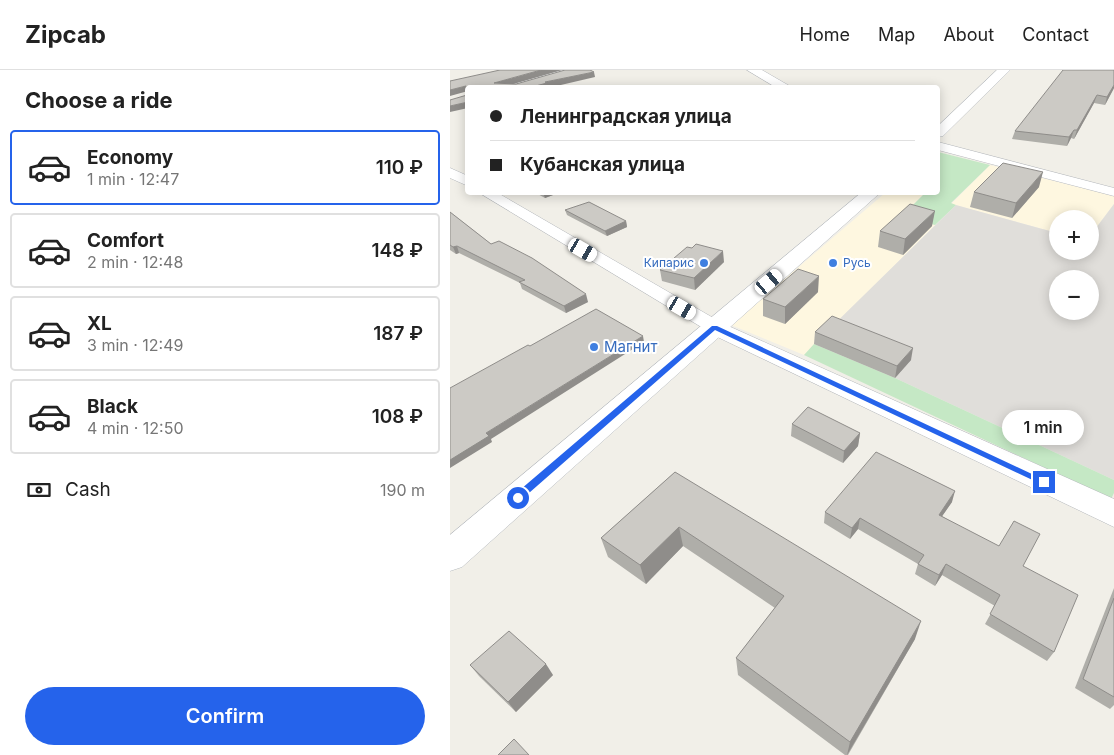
<!DOCTYPE html>
<html lang="en">
<head>
<meta charset="utf-8">
<style>
	body { margin:0; font-family:Inter,sans-serif; background:#f6f6f6; color:#222; height:100vh; display:flex; flex-direction:column; font-size:19px; white-space:nowrap }
	* { box-sizing:border-box; margin:0 }
	p { font-size:16px; color:#767676 }
	.icon { flex:none; width:28px; height:28px; fill:none; stroke:currentColor; stroke-width:2; stroke-linecap:round; stroke-linejoin:round }
	.map { position:relative; flex:1; overflow:hidden }
	.sheet { display:flex; flex-direction:column; background:#fff; width:450px }
	.sheet>* { flex:none }
	.hud { position:absolute; left:15px; top:15px; width:475px; height:110px; border-radius:5px; box-shadow:0 2px 12px #0003; display:grid; align-content:center; height:110px; padding:0 25px; background:#fff }
	.fabs { position:absolute; left:599px; top:140px; display:grid; gap:10px }
	.fabs a { display:grid; place-items:center; width:50px; height:50px; border-radius:50%; background:#fff; box-shadow:0 2px 12px #0003; font-size:25px }
	.end { position:absolute; width:22px; height:22px; margin:-11px; border:6px solid #2563eb; background:#fff; box-shadow:0 0 0 2px #fff }
	.from { border-radius:50% }
	.bubble { position:absolute; height:35px; border-radius:18px; background:#fff; box-shadow:0 2px 12px #0003; font-size:16px; font-weight:600; line-height:35px; text-align:center }
	.car { position:absolute; width:15px; height:30px; margin:-15px -8px; border-radius:6px; box-shadow:0 0 4px 1px #0007; background:linear-gradient(#fff 24%,#345 0 40%,#fff 0 76%,#345 0 86%,#fff 0) }
	.hud b { display:flex; align-items:center; gap:18px; height:48px; font-size:19px }
	.hud b+b { border-top:1px solid #e0e0e0 }
	.hud i { width:12px; height:12px; background:#222 }
	ul { padding:0; list-style:none }
	li { display:flex; align-items:center; gap:15px; height:75px; margin:0 10px 8px; padding:0 15px; border:2px solid #e0e0e0; border-radius:5px }
	li div { flex:1 }
	li b { display:block; font-size:19px }
	li em { font-style:normal; font-weight:600 }
	li.on { border-color:#2563eb }
	li>.icon { width:45px; height:45px; stroke-width:1.5 }
	h2 { padding:0 25px; font-size:22px; line-height:60px }
	.pay { display:flex; align-items:center; gap:12px; height:55px; padding:0 25px; font-size:19px }
	.pay p { margin-inline-start:auto }
	.button { display:flex; gap:10px; margin-top:auto; padding:10px 25px }
	.button a { flex:1; height:58px; border-radius:30px; background:#2563eb; color:#fff; font-size:20px; font-weight:600; line-height:58px; text-align:center }
	header { display:flex; align-items:center; gap:30px; box-sizing:border-box; height:70px; padding:0 25px; background:#fff; border-bottom:1px solid #e0e0e0 }
	header strong { font-size:24px }
	nav { display:flex; gap:28px; margin-inline-start:auto; font-size:18px }
	main { display:flex; flex:1; min-height:0 }
	.map>svg:first-child { display:block }
	.commercial { fill:#fef7e0 }
	.industrial { fill:#e0deda; fill-rule:evenodd }
	.green { fill:#c5e8c5 }
	.lines { fill:none; stroke-linecap:round; stroke-linejoin:round }
	.minor-casing { stroke:#b5b8bc; stroke-width:1 }
	.tertiary-casing { stroke:#b5b8bc; stroke-width:1 }
	.secondary-casing { stroke:#b6babf; stroke-width:1 }
	.minor { fill:#fff; fill-rule:evenodd }
	.tertiary { fill:#fff; fill-rule:evenodd }
	.secondary { fill:#fff; fill-rule:evenodd }
	.wall { fill:#afaea9 }
	.shaded-wall { fill:#8f8d8a }
	.building { fill:#cccac5; stroke:#8f8d8a }
	.route { fill:#2563eb }
	.shop-dot { fill:#3f7fe0; stroke:#fff; stroke-width:2 }
	.labels { text-anchor:middle; stroke-width:4; stroke-linejoin:round; paint-order:stroke }
	.far-shop-label { font-size:12px; fill:#366cbe; stroke:#fff; text-anchor:end }
	.shop-label { font-size:15px; fill:#366cbe; stroke:#fff; text-anchor:start }
</style>
</head>
<body>
<header>
<strong>Zipcab</strong>
<nav><a>Home</a><a>Map</a><a>About</a><a>Contact</a></nav>
</header>
<main>
<section class="sheet">
<h2>Choose a ride</h2>
<ul>
<li class="on"><svg class="icon" aria-label="car" viewBox="0 0 24 24"><path d="M5 17H2v-5l4-1 3-4h7l3 4 3 1v5h-3M9 17h6M6 11h13"/><circle cx="7" cy="17" r="2"/><circle cx="17" cy="17" r="2"/></svg><div><b>Economy</b><p>1 min · 12:47</p></div><em>110 ₽</em></li>
<li><svg class="icon" aria-label="car" viewBox="0 0 24 24"><path d="M5 17H2v-5l4-1 3-4h7l3 4 3 1v5h-3M9 17h6M6 11h13"/><circle cx="7" cy="17" r="2"/><circle cx="17" cy="17" r="2"/></svg><div><b>Comfort</b><p>2 min · 12:48</p></div><em>148 ₽</em></li>
<li><svg class="icon" aria-label="car" viewBox="0 0 24 24"><path d="M5 17H2v-5l4-1 3-4h7l3 4 3 1v5h-3M9 17h6M6 11h13"/><circle cx="7" cy="17" r="2"/><circle cx="17" cy="17" r="2"/></svg><div><b>XL</b><p>3 min · 12:49</p></div><em>187 ₽</em></li>
<li><svg class="icon" aria-label="car" viewBox="0 0 24 24"><path d="M5 17H2v-5l4-1 3-4h7l3 4 3 1v5h-3M9 17h6M6 11h13"/><circle cx="7" cy="17" r="2"/><circle cx="17" cy="17" r="2"/></svg><div><b>Black</b><p>4 min · 12:50</p></div><em>108 ₽</em></li>
</ul>
<div class="pay"><svg class="icon" aria-label="cash" viewBox="0 0 24 24"><path d="M3 7h18v10H3z"/><circle cx="12" cy="12" r="2"/></svg>Cash<p>190 m</p></div>
<div class="button"><a>Confirm</a></div>
</section>
<div class="map">
<svg width="664" height="685" viewBox="0 0 664 685">
	<rect width="100%" height="100%" fill="#f1efe8"/>
	<g class="commercial">
		<polygon points="540,95 664,126 664,134 640,166 640,149 608,149 607,163 501,134"/>
		<polygon points="435,123 475,123 452,146 485,155 354,285 281,255"/>
	</g>
	<path class="industrial" d="M664,134V410L445,308L364,274L506,135L607,163L608,181H640V166ZM608,209H640V241H608Z"/>
	<g class="green">
		<polygon points="488,82 540,95 501,133 506,135 485,155 452,146 475,123 488,122"/>
		<polygon points="364,274 445,308 664,410 664,423 661,429 354,285"/>
	</g>
	<g class="lines">
		<defs>
			<g id="minor">
				<polygon points="112,0 128,0 67,18 48,18"/>
				<polygon points="488,72 664,118 664,126 488,80"/>
				<polygon points="0,98 18,106 18,116 0,108"/>
				<polygon points="28,122 46,122 272,253 275,257 272,261 265,263 258,261"/>
			</g>
			<g id="tertiary">
				<polygon points="297,0 312,0 343,18 327,18"/>
				<polygon points="265,250 664,429 664,457 257,262 253,257 257,252"/>
			</g>
			<g id="secondary">
				<polygon points="547,0 560,0 493,66 488,67 488,56"/>
				<polygon points="412,122 431,122 12,497 0,501 0,465"/>
			</g>
		</defs>
		<use href="#minor" class="minor-casing"/>
		<use href="#tertiary" class="tertiary-casing"/>
		<use href="#secondary" class="secondary-casing"/>
		<use href="#minor" class="minor"/>
		<use href="#tertiary" class="tertiary"/>
		<use href="#secondary" class="secondary"/>
	</g>
	<g class="wall">
		<polygon points="664,18 655,35 644,33 624,69 621,68 617,76 562,69 565,61"/>
		<polygon points="589,117 562,148 520,137 524,122"/>
		<polygon points="84,122 111,122 95,128"/>
		<polygon points="115,140 176,151 177,157 157,166 117,145"/>
		<polygon points="0,142 41,174 138,232 116,243 72,219 70,213 9,183 6,184 0,180"/>
		<polygon points="482,156 453,185 428,177 430,161"/>
		<polygon points="242,178 274,192 245,220 212,211 210,200"/>
		<polygon points="368,222 335,254 313,246 313,229"/>
		<polygon points="365,262 461,290 445,308 364,274"/>
		<polygon points="342,354 410,363 408,376 393,393 341,366"/>
		<polygon points="225,402 465,569 398,685 395,685 288,605 286,588 325,538 233,476 196,514 158,487 151,468"/>
		<polygon points="502,432 492,446 573,496 604,582 597,591 535,554 545,536 492,505 485,516 465,504 468,494 408,459 400,469 374,453 375,442"/>
		<polygon points="664,518 664,635 660,639 625,618"/>
		<polygon points="20,595 103,605 66,642 29,606"/>
	</g>
	<g class="shaded-wall">
		<polygon points="91,0 112,0 49,18 44,13"/>
		<polygon points="144,2 145,7 98,18 78,18 95,12"/>
		<polygon points="664,15 664,18 655,35 657,27"/>
		<polygon points="16,16 18,21 0,26 0,20"/>
		<polygon points="647,25 644,33 624,69 627,60"/>
		<polygon points="18,32 18,38 0,42 0,36"/>
		<polygon points="624,60 621,68 617,76 619,67"/>
		<polygon points="593,102 589,117 562,148 566,133"/>
		<polygon points="93,122 111,122 95,128"/>
		<polygon points="485,141 482,156 453,185 455,169"/>
		<polygon points="176,151 177,157 157,166 155,161"/>
		<polygon points="7,176 9,183 6,184 3,177"/>
		<polygon points="273,181 274,192 245,220 244,208"/>
		<polygon points="369,206 368,222 335,254 335,237"/>
		<polygon points="136,224 138,232 116,243 114,236"/>
		<polygon points="193,266 194,272 41,369 42,372 0,398 0,390 36,363"/>
		<polygon points="463,278 461,290 445,308 447,296"/>
		<polygon points="410,363 408,376 393,393 394,381"/>
		<polygon points="505,421 502,432 486,455 489,445"/>
		<polygon points="410,448 408,459 400,469 402,458"/>
		<polygon points="229,457 233,476 196,514 190,495"/>
		<polygon points="496,494 492,505 485,516 489,505"/>
		<polygon points="471,551 465,569 397,685 400,672"/>
		<polygon points="96,594 103,605 66,642 58,632"/>
	</g>
	<g class="building">
		<polygon points="50,0 91,0 44,13 66,14 115,0 140,0 144,2 95,12 97,13 78,18 18,18 16,16 0,20 0,11"/>
		<polygon points="613,0 664,0 664,15 657,27 647,25 627,60 624,60 619,67 565,61"/>
		<polygon points="18,20 18,32 0,36 0,30 17,25"/>
		<polygon points="553,93 593,102 566,133 524,122"/>
		<polygon points="139,132 176,151 155,161 115,140"/>
		<polygon points="460,134 485,141 455,169 430,161"/>
		<polygon points="0,142 41,174 49,171 82,188 136,224 114,236 69,212 75,210 7,176 3,177 0,175"/>
		<polygon points="246,174 273,181 244,208 210,200 237,177 242,178"/>
		<polygon points="348,199 369,206 335,237 313,229"/>
		<polygon points="146,239 193,266 36,363 39,366 0,390 0,318 78,275 80,276"/>
		<polygon points="382,246 463,278 447,296 365,262"/>
		<polygon points="358,337 410,363 394,381 342,354"/>
		<polygon points="426,382 505,421 489,445 549,476 564,451 590,464 573,496 628,525 604,582 540,544 550,525 496,494 489,505 468,494 474,485 410,448 402,458 375,442"/>
		<polygon points="225,402 471,551 400,672 286,588 334,526 229,457 190,495 151,468"/>
		<polygon points="664,528 664,627 633,609"/>
		<polygon points="59,561 96,594 58,632 20,595"/>
		<polygon points="64,669 79,685 48,685"/>
	</g>
	<polygon class="route" points="262,256 267,256 599,412 598,414 591,414 265,260 71,430 64,430 64,425"/>
	<g class="shop-dot">
		<circle cx="254" cy="193" r="5"/>
		<circle cx="383" cy="193" r="5"/>
		<circle cx="144" cy="277" r="5"/>
	</g>
	<g class="labels">
		<g class="far-shop-label">
			<text x="244" y="197">Кипарис</text>
			<text x="393" y="197" text-anchor="start">Русь</text>
		</g>
		<g class="shop-label">
			<text x="154" y="282">Магнит</text>
		</g>
	</g>
</svg>
<div class="fabs">
<a>+</a>
<a>−</a>
</div>
<i class="end from" style="left:68px;top:428px"></i>
<i class="end" style="left:594px;top:412px"></i>
<div class="bubble" style="left:552px;top:340px;width:82px">1 min</div>
<i class="car" style="left:133px;top:180px;rotate:120deg"></i>
<i class="car" style="left:319px;top:212px;rotate:50deg"></i>
<i class="car" style="left:232px;top:238px;rotate:120deg"></i>
<div class="hud">
<b><i class="from"></i>Ленинградская улица</b>
<b><i></i>Кубанская улица</b>
</div>
</div>
</main>
</body>
</html>
